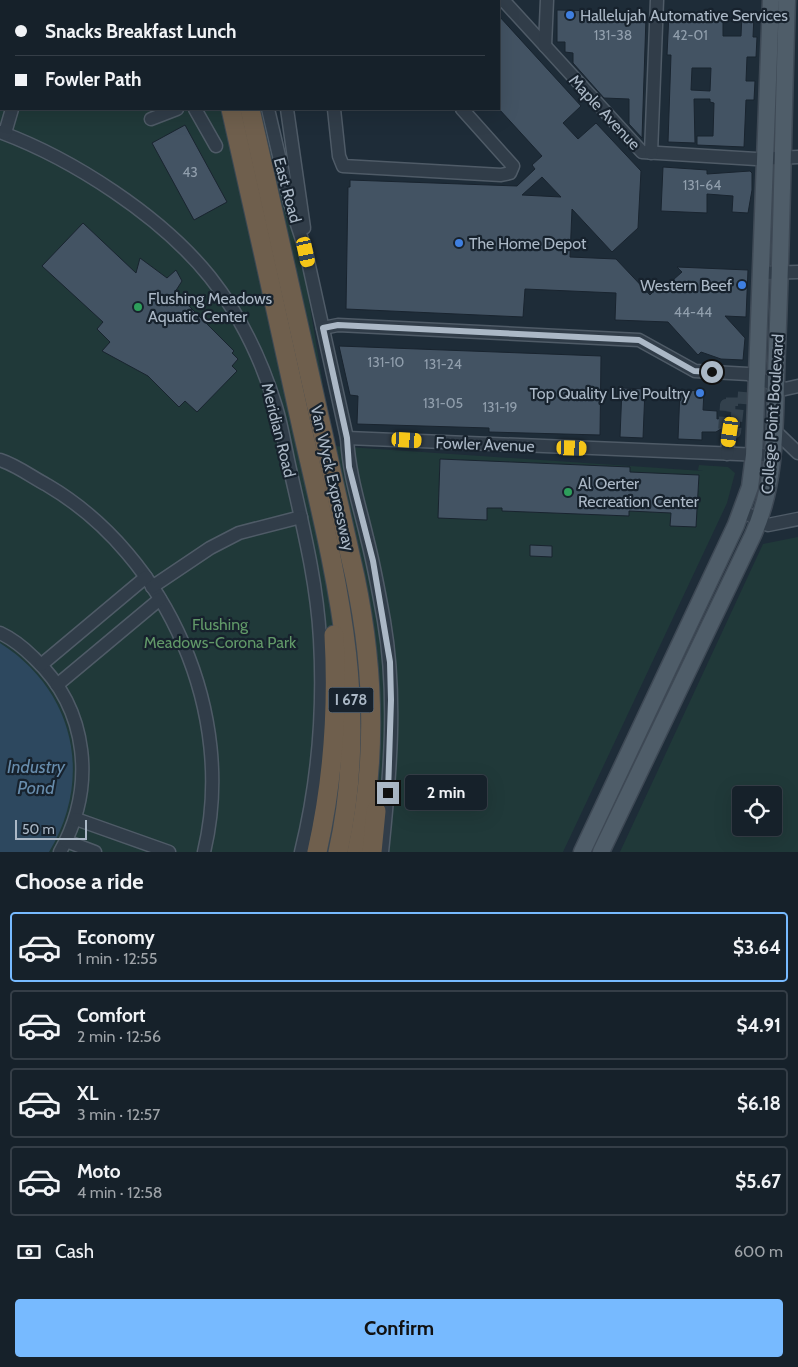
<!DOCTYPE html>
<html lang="en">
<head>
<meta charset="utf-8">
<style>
	body { margin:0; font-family:Cabin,sans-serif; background:#232e36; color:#f1f3f6; height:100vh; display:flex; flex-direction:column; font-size:19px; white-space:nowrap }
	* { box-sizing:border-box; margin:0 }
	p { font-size:16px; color:#9ea3a8 }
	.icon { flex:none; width:28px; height:28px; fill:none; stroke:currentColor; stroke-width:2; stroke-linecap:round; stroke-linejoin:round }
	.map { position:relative; height:852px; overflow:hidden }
	.side { display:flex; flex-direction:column; background:#16212a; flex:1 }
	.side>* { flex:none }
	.top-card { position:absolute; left:0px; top:0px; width:500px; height:110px; box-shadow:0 5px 20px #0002,0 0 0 1px #353e47; display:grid; align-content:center; height:110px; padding:0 15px; background:#16212a }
	.tools { position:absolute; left:732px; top:786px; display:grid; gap:10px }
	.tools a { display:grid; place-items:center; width:50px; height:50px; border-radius:5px; background:#16212a; box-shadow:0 5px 20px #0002,0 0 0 1px #353e47; font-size:25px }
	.scale { position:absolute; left:15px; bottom:12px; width:72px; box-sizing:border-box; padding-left:5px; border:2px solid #abb8c6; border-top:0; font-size:14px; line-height:18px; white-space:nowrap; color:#abb8c6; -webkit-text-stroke:4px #17222d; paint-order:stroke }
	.end { position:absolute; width:22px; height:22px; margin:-11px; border:6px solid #abb8c6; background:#111; box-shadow:0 0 0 2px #111 }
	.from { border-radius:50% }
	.bubble { position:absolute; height:35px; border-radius:5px; background:#16212a; box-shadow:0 5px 20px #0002,0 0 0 1px #353e47; font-size:16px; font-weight:700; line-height:35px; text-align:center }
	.car { position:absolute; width:15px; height:30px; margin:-15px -8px; border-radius:6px; box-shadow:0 0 4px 1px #0007; background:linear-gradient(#f5c518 24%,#345 0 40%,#f5c518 0 76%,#345 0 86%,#f5c518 0) }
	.top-card b { display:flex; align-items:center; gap:18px; height:48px; font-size:19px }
	.top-card b+b { border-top:1px solid #353e47 }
	.top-card i { width:12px; height:12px; background:#f1f3f6 }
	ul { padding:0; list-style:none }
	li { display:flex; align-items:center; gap:15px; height:70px; margin:0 10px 8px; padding:0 5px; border:2px solid #353e47; border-radius:5px }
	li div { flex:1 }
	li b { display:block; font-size:19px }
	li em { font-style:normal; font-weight:700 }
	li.selected { border-color:#77baff }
	li>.icon { width:45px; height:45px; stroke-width:1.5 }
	h2 { padding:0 15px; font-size:22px; line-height:60px }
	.pay { display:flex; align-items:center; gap:12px; height:55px; padding:0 15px; font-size:19px }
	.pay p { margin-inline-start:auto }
	.cta { display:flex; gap:10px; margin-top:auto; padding:10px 15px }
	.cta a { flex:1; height:58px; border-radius:5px; background:#77baff; color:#111; font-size:20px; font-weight:700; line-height:58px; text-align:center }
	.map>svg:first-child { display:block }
	.green { fill:#203939; fill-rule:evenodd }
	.water { fill:#2d485f }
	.building { fill:#435363; stroke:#19242f; fill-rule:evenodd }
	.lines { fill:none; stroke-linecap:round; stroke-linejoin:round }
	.minor-tunnel { stroke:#33414d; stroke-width:12; stroke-dasharray:12 6; stroke-linecap:butt }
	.minor-casing { stroke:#4f5b67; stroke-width:15 }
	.major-casing { stroke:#3e4955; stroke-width:19 }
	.highway-casing { stroke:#3c4853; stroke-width:21 }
	.minor { stroke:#313d49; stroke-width:12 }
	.major { stroke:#4f5d69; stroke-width:16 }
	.highway { stroke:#6f5f4d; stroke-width:19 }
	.route { stroke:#abb8c6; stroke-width:6 }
	.shop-dot { fill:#3f7fe0; stroke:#17222d; stroke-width:2 }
	.leisure-dot { fill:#2e9e5b; stroke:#17222d; stroke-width:2 }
	.labels { text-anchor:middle; stroke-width:4.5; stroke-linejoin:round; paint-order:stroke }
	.number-label { font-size:14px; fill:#919fad }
	.shield { fill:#17222d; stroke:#7f8b98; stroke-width:1 }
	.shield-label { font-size:15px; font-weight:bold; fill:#abb8c6 }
	.poi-label { font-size:16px; fill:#abb8c6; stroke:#17222d; text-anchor:start }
	.street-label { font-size:16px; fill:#abb8c6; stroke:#17222d }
	.park-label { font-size:16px; fill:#619868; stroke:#17222d }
	.water-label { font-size:18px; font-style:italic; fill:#688dad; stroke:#17222d }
</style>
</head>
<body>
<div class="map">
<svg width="798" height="852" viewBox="0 0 798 852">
	<rect width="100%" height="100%" fill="#1e2c38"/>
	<g class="green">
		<polygon points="0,0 237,0 1,1 1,109 264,109 302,258 333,446 703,471 698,470 699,465 728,467 735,473 727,503 563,852 0,852"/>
		<path d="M798,537V852H620L763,544ZM741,795H774V828H741Z"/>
	</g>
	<path class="water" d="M0,643C74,690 94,777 49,852H0Z"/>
	<g class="building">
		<polygon points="557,10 642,12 646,17 642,138 629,124 629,99 604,98 573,63 573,53 565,52 565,42 557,42"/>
		<path d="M669,13L723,14V36H741L742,14L754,15L753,37H757L756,57H747L746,81H755L754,100H746L744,147L697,145V136H713L714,103L710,102V99H694L695,143L668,142L671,55H667ZM692,68H711L710,91L691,90Z"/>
		<path d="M499,16L581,106L563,123L578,139L596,123L641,171L638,228L612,252L572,209L570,257L616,259L650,295L661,284L664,288L682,272L677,267L748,270L746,317L725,316L745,338L743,360L721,359L701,352L698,355L668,322L615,320L616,293L525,289L523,317L346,309L348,187H350V180L517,186L535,169L532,165L542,156L499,109ZM542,177L561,197L522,195Z"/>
		<polygon points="185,125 227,202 194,220 152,143"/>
		<polygon points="663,167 707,170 707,174 750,171 752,173 752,190 748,213 732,212 733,196 707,194 707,213 661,211"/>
		<polygon points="83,223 136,273 140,258 167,278 176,270 182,281 175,292 234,351 232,353 238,359 232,366 237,371 197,412 185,401 179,407 148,376 102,351 110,342 97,329 103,322 42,266"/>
		<polygon points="339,346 601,356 600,435 489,432 489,428 357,424 358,396 350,395"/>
		<polygon points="622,388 645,389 643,438 620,437"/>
		<polygon points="680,390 704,391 703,410 717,411 717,419 741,415 740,427 736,428 729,424 716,432 702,432 702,440 678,439"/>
		<polygon points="440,459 630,467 630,472 699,475 696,527 670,526 671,513 629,511 629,516 502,511 502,508 487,508 487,520 438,518"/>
		<polygon points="530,545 552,546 552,557 530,556"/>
	</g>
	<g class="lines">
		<polyline class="minor-tunnel" points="732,406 726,405 724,431 735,432 738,406 732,406 732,397 757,399"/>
		<defs>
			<g id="minor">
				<polyline points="172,0 172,1"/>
				<polyline points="243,0 243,1"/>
				<polyline points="255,0 255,1"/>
				<polyline points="283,0 283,1"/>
				<polyline points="393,0 395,1"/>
				<polyline points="436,0 436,1"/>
				<polyline points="503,0 642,152 756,159 798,157"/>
				<polyline points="7,1 8,0"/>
				<polyline points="545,46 547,0"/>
				<polyline points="195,109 216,146"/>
				<path d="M268,109L290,203L306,252L347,438C349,474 359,504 367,538C374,565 379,593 384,621C397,697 390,775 382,852"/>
				<polyline points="287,109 304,228"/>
				<polyline points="334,109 339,156 343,166 501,175 510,173 513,166 462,109"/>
				<polyline points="151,119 177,109"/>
				<path d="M0,132C73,159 161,216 210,277C240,315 262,361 276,407C283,430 286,454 292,478C304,531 317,584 320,639C324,710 318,783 301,852"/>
				<polyline points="5,133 12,109"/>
				<polyline points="651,153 657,0"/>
				<polyline points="762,273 798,272"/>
				<polyline points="323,328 338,325 639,340 695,371 748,374 785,389 798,386"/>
				<polyline points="773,429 798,453"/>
				<polyline points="347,438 762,455"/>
				<polyline points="727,454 729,432"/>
				<path d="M0,460C16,465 32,477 47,485C168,556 237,715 204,852"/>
				<polyline points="742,511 768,525 798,519"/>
				<polyline points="152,587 210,548 239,533 301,517"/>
				<path d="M0,633C13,639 24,648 34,658C89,710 96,787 60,852"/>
				<polyline points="41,665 146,577"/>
				<polyline points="57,685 160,599"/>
				<polyline points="76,819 169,852"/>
				<polyline points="66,841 95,852"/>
			</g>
			<g id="major">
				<polyline points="582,852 736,525 750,487 754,455 771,0"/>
				<path d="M601,852L753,535C779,478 774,411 777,349C782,232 783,116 787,0"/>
			</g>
			<g id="highway">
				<polyline points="206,0 207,1"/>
				<polyline points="226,0 226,1"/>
				<path d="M231,109C255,215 279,322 302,428C335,572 371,704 338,852"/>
				<path d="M250,109L355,577C374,668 377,761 357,852"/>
				<path d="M317,852C333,781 338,708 334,635"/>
				<polyline points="372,852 376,811"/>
			</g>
		</defs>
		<use href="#minor" class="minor-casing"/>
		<use href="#major" class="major-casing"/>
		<use href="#highway" class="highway-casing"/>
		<use href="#minor" class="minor"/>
		<use href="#major" class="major"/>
		<use href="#highway" class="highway"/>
	</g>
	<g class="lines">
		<polyline class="route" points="388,793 391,700 390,662 373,561 349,467 347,438 323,328 338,325 639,340 694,371 712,372"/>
	</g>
	<g class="shop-dot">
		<circle cx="570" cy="15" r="5"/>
		<circle cx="459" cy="243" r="5"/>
		<circle cx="742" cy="285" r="5"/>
		<circle cx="700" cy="393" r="5"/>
	</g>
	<g class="leisure-dot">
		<circle cx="138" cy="307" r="5"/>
		<circle cx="568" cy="492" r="5"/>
	</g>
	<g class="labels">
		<g class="number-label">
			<text x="613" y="40">131-38</text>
			<text x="690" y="40">42-01</text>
			<text x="190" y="177">43</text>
			<text x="702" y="190">131-64</text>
			<text x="693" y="317">44-44</text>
			<text x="386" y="367">131-10</text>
			<text x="443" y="369">131-24</text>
			<text x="443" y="408">131-05</text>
			<text x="500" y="412">131-19</text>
		</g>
		<rect class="shield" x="328.5" y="687.5" width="45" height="25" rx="4"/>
		<g class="shield-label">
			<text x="351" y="705">I 678</text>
		</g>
		<g class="poi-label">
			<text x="580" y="21">Hallelujah Automative Services</text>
			<text x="469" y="249">The Home Depot</text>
			<text x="732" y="291" text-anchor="end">Western Beef</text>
			<text x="148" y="304">Flushing Meadows<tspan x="148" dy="18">Aquatic Center</tspan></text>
			<text x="690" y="399" text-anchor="end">Top Quality Live Poultry</text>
			<text x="578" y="489">Al Oerter<tspan x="578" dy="18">Recreation Center</tspan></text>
		</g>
		<g class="street-label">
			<text transform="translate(605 112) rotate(47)" y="6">Maple Avenue</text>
			<text transform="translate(288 190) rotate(75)" y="6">East Road</text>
			<text transform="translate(772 414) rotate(-86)" y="6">College Point Boulevard</text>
			<text transform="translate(279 430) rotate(76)" y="6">Meridian Road</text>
			<text transform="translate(485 444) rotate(2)" y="6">Fowler Avenue</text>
			<text transform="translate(333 478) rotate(77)" y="6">Van Wyck Expressway</text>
		</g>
		<g class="park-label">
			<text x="220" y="630">Flushing<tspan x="220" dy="18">Meadows-Corona Park</tspan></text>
		</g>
		<g class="water-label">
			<text x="36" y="773">Industry<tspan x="36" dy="21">Pond</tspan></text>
		</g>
	</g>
</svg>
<div class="tools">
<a><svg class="icon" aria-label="locate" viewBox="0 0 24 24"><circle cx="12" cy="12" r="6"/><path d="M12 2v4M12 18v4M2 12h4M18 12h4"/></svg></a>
</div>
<div class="scale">50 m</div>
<i class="end from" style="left:712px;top:372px"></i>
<i class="end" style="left:388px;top:793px"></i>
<div class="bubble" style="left:405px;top:775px;width:82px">2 min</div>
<i class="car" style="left:306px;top:252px;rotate:168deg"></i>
<i class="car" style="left:730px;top:432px;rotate:188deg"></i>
<i class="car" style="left:407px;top:440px;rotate:93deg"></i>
<i class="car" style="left:572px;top:448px;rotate:92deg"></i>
<div class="top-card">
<b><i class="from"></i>Snacks Breakfast Lunch</b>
<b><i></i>Fowler Path</b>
</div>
</div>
<section class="side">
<h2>Choose a ride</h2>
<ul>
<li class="selected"><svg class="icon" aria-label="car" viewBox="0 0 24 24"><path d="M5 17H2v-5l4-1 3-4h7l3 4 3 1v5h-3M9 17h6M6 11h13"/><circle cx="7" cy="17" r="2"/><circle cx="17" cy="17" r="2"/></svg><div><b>Economy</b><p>1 min · 12:55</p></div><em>$3.64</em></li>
<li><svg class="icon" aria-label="car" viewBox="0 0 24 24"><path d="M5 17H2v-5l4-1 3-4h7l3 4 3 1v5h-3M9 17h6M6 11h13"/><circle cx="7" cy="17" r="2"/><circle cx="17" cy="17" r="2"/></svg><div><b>Comfort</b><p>2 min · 12:56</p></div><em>$4.91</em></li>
<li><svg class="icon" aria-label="car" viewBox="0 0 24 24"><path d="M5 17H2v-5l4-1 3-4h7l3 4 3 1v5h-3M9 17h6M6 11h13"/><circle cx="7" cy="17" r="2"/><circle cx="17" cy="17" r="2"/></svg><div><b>XL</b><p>3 min · 12:57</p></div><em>$6.18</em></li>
<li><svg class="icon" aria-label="car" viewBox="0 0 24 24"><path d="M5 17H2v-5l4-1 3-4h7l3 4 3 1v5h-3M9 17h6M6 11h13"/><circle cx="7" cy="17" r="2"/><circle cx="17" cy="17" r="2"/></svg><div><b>Moto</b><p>4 min · 12:58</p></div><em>$5.67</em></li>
</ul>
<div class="pay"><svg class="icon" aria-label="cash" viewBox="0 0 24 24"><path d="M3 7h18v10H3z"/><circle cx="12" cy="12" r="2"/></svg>Cash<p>600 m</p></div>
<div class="cta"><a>Confirm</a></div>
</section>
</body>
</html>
